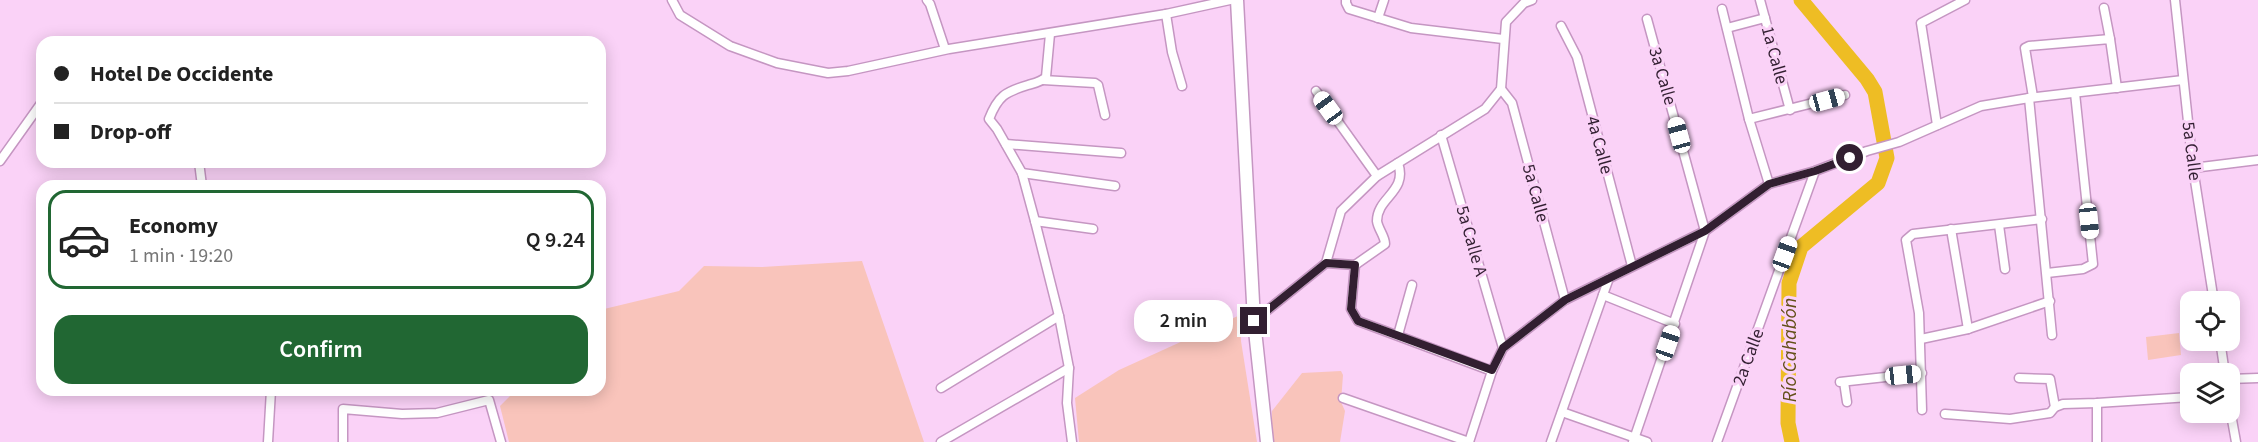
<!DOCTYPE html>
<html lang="en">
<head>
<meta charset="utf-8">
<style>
	body { margin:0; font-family:"Source Sans 3",sans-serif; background:#f6f6f6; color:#222; height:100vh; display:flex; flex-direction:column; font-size:22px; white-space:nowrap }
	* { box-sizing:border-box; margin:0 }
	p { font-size:20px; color:#767676 }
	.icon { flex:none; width:33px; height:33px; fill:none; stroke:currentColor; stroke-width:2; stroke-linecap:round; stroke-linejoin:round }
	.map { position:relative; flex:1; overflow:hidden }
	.sheet { position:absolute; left:36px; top:180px; width:570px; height:216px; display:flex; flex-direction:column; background:#fff; border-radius:18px; box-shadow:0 3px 15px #0003 }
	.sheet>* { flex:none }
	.guide { position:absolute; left:36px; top:36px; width:570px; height:132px; border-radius:18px; box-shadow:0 3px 15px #0003; display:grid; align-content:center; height:132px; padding:0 18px; background:#fff }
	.tools { position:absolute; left:2180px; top:291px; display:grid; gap:12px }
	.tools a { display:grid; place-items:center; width:60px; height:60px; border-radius:12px; background:#fff; box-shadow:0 3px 15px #0003; font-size:30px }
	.end { position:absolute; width:27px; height:27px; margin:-14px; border:8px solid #321f31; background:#fff; box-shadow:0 0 0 3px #fff }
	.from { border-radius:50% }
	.bubble { position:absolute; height:42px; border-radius:18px; background:#fff; box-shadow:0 3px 15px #0003; font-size:20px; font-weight:600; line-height:42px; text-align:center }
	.car { position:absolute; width:18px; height:36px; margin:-18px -9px; border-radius:8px; box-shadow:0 0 4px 2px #0007; background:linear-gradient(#fff 24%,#345 0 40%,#fff 0 76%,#345 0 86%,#fff 0) }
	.guide b { display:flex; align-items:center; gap:21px; height:57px; font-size:22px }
	.guide b+b { border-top:2px solid #e0e0e0 }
	.guide i { width:15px; height:15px; background:#222 }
	ul { padding:10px 0 0; list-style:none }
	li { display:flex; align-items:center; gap:18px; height:99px; margin:0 12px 9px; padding:0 6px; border:3px solid transparent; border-radius:18px }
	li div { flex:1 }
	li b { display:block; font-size:22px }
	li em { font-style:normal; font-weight:600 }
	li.active { border-color:#216733 }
	li>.icon { width:54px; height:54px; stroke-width:1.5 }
	.cta { display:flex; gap:12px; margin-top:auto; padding:12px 18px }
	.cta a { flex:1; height:69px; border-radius:18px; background:#216733; color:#fff; font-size:24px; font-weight:600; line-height:69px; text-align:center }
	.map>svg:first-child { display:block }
	.green { fill:#f9c4bb }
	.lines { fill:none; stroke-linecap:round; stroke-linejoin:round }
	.river { stroke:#eebd24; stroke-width:15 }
	.minor-casing { stroke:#c596c2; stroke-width:11 }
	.secondary-casing { stroke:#c596c2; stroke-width:15 }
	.minor { stroke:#fff; stroke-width:8 }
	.secondary { stroke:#fff; stroke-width:12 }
	.route { stroke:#321f31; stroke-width:8 }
	.labels { text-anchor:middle; stroke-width:6; stroke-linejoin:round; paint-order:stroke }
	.street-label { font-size:18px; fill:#321f31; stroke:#fad2f7 }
	.water-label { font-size:20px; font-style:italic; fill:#634f18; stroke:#fad2f7 }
</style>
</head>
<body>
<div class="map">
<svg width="2258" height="442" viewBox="0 0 2258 442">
	<rect width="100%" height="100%" fill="#fad2f7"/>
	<g class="green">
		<polygon points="862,261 924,442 509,442 500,406 516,390 600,390 600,310 679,291 704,266 762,267"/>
		<polygon points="1240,315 1241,341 1257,442 1079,442 1075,398 1119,370"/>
		<polygon points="2179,333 2181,355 2148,360 2146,337"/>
		<polygon points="1341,371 1343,375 1341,402 1345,411 1340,442 1272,442 1272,411 1302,373"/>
	</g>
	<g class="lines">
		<polyline class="river" points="1792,442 1788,423 1789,283 1801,247 1878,183 1887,158 1875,92 1867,79 1801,0"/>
		<defs>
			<g id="minor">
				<polyline points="672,0 680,15 730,46 777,63 828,73 848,71 949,49 1166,14 1230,0"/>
				<polyline points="927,0 930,4 945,49"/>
				<polyline points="1346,0 1346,3 1349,9 1411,28 1503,39"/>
				<polyline points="1760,0 1790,110"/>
				<polyline points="2175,0 2193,168 2214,302"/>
				<polyline points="2104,8 2110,39"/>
				<polyline points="1722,9 1749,119 1769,184"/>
				<polyline points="1166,14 1172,52 1182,86"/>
				<polyline points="1378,18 1384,0"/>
				<polyline points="1561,26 1577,57 1632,266"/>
				<polyline points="1727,28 1765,18"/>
				<path d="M1050,34L1046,77C1041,82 1035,83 1028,85C1005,92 998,96 989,119L997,129L1022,173L1035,221L1059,316L1069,368L1067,403L1072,442"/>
				<polyline points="1043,80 1095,83 1098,85 1105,115"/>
				<polyline points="1501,89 1512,103 1565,300"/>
				<polyline points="1316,91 1377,176"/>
				<polyline points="2033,97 2025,48 2029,46 2110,39 2117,88"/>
				<polyline points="2029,98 2052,335"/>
				<polyline points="1749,119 1845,95"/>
				<polyline points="1937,125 1921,23 1965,0"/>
				<polyline points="1441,135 1503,348"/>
				<polyline points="1006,144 1121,153"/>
				<polyline points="0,161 42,102"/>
				<polyline points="199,162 202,186"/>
				<polyline points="2193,168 2258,160"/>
				<polyline points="1022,173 1115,186"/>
				<polyline points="1035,221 1093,229"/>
				<polyline points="1999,225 2005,269"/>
				<polyline points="1951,229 1968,329"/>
				<polyline points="1326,263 1355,265 1351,309 1358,321 1492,371"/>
				<path d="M1355,265L1385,244C1385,236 1378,229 1377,221C1377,197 1408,192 1398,163"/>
				<polyline points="2047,273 2083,269 2093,264 2075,93"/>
				<polyline points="1603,295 1675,324"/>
				<polyline points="1254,321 1326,263 1341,211 1377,176 1485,109 1501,89 1506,22 1524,3 1532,0"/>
				<polyline points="1398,335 1412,285"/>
				<polyline points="1921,339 1968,329 2050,301"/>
				<polyline points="2220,340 2225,374"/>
				<polyline points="2019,378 2050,379 2055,407"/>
				<polyline points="2229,379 2258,378"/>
				<polyline points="1840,382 1922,373"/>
				<polyline points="1844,382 1847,402"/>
				<polyline points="941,388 1059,316"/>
				<polyline points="1343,398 1469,442"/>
				<polyline points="2097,403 2097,442"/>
				<polyline points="2229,403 2236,442"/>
				<polyline points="1922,410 1919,313 1906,240 1913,234 2042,219"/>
				<polyline points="1562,412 1647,442"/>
				<polyline points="1945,414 2010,419 2050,413 2055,407 2063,404 2097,403 2190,397"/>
				<polyline points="268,442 271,390"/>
				<polyline points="343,442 343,409 402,414 437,413 489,400 501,442"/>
				<polyline points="941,442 1069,368"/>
				<polyline points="1469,442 1492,371 1503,348 1565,300 1705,231 1769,184 1815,171 1867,151 1899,142 1981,106 2029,98 2183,80"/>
				<polyline points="1551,442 1609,278"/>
				<polyline points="1633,442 1705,231 1647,19"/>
				<polyline points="1717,442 1815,171"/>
			</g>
			<polyline id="secondary" points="1237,0 1254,321 1267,442"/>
		</defs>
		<use href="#minor" class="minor-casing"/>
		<use href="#secondary" class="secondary-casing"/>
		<use href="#minor" class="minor"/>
		<use href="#secondary" class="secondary"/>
	</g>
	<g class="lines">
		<polyline class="route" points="1254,321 1326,263 1355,265 1351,309 1358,321 1492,370 1503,348 1565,300 1705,231 1769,184 1815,171 1850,158"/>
	</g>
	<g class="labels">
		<g class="street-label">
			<text transform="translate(1775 55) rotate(75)" y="6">1a Calle</text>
			<text transform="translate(1663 76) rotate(74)" y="6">3a Calle</text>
			<text transform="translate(1600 145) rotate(75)" y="6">4a Calle</text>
			<text transform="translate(2192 151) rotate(83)" y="6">5a Calle</text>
			<text transform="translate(1536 193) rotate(75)" y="6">5a Calle</text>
			<text transform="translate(1472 241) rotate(74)" y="6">5a Calle A</text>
			<text transform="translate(1748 357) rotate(-70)" y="6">2a Calle</text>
		</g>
		<g class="water-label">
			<text transform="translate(1789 350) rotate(-90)" y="7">Río Cahabón</text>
		</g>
	</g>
</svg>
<div class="tools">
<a><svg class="icon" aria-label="locate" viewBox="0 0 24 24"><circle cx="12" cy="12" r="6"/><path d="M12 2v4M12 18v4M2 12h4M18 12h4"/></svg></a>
<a><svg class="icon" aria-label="layers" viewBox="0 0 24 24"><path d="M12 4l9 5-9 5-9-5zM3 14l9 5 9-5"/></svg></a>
</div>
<i class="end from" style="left:1850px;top:158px"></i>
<i class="end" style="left:1254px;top:321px"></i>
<div class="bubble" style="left:1134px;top:300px;width:99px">2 min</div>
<i class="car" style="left:1827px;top:100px;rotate:75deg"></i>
<i class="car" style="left:1328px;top:108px;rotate:324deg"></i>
<i class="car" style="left:1679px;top:135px;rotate:345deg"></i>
<i class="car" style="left:2089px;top:221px;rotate:174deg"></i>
<i class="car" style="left:1785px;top:254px;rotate:20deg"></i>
<i class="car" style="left:1668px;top:343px;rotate:19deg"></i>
<i class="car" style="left:1903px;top:375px;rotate:84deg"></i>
<div class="guide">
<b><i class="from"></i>Hotel De Occidente</b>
<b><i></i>Drop-off</b>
</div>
<section class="sheet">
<ul>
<li class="active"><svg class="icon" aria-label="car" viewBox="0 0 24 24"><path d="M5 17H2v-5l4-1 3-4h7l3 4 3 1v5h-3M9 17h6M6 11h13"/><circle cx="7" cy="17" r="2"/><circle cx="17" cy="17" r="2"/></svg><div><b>Economy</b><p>1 min · 19:20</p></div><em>Q 9.24</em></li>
</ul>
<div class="cta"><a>Confirm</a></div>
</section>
</div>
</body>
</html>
